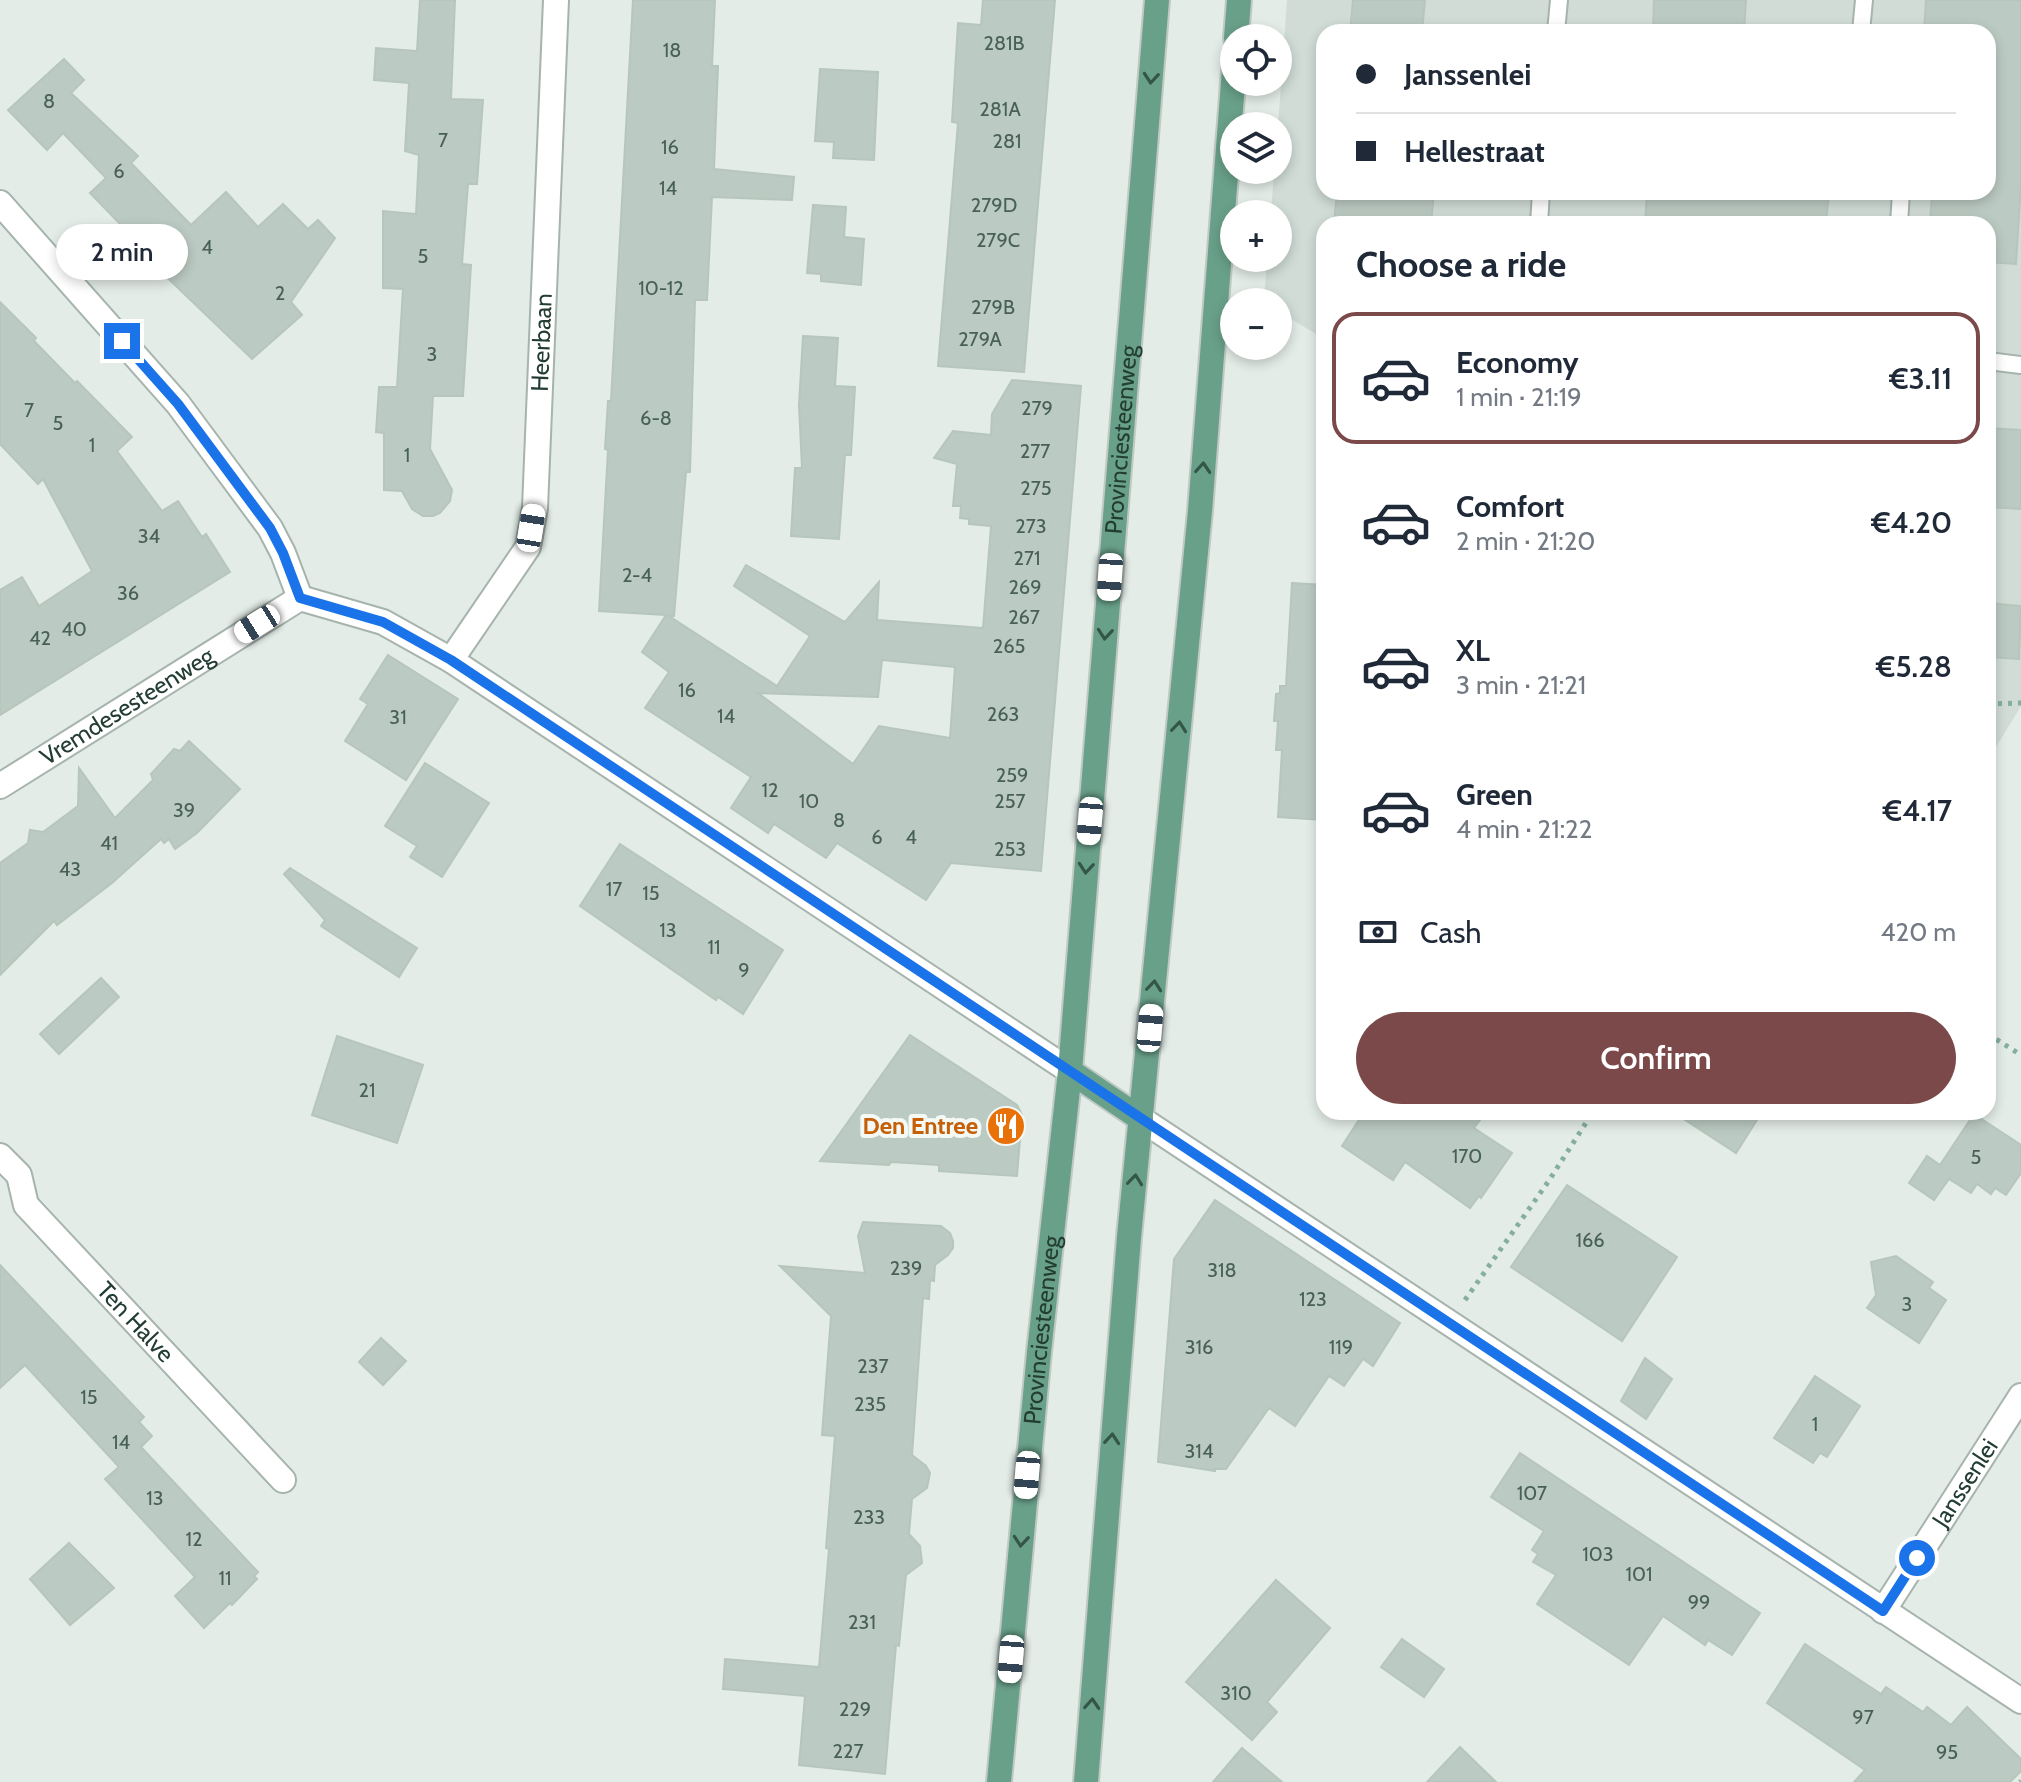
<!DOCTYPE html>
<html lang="en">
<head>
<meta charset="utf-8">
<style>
	body { margin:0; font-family:Cabin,sans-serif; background:#f2f2f3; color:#1f2937; height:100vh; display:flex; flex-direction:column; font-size:30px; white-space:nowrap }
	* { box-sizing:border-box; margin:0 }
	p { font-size:26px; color:#747a83 }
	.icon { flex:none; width:44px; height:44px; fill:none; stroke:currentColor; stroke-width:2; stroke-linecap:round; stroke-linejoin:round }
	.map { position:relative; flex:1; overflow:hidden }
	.side { position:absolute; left:1316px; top:216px; width:680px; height:904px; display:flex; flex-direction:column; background:#fff; border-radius:24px; box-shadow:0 4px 12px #0003 }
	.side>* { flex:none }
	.guide { position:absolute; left:1316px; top:24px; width:680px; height:176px; border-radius:24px; box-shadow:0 4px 12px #0003; display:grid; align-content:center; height:176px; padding:0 40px; background:#fff }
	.controls { position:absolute; left:1220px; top:24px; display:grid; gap:16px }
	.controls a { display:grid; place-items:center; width:72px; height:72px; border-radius:50%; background:#fff; box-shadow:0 4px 12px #0003; font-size:40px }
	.end { position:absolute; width:36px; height:36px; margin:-18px; border:10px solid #1a73e8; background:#fff; box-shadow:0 0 0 4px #fff }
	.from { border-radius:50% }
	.bubble { position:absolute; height:56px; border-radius:28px; background:#fff; box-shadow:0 4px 12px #0003; font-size:26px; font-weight:600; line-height:56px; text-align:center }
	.car { position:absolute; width:24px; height:48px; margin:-24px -12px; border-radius:10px; box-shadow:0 0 6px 2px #0007; background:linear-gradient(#fff 24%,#345 0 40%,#fff 0 76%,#345 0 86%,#fff 0) }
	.guide b { display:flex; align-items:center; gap:28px; height:76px; font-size:30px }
	.guide b+b { border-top:2px solid #e0e1e3 }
	.guide i { width:20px; height:20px; background:#1f2937 }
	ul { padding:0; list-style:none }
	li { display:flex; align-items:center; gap:24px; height:132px; margin:0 16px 12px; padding:0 24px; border:4px solid transparent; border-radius:24px }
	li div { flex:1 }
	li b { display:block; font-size:30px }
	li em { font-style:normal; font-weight:600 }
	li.active { border-color:#7b494a }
	li>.icon { width:72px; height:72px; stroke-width:1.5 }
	h2 { padding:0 40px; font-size:36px; line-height:96px }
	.pay { display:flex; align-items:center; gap:20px; height:88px; padding:0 40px; font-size:30px }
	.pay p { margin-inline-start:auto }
	.primary-button { display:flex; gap:16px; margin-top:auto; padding:16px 40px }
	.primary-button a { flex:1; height:92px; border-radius:48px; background:#7b494a; color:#fff; font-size:32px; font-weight:600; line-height:92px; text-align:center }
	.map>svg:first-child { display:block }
	.built { fill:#d1dcd6; fill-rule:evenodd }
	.building { fill:#bbcac2; stroke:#b6c6bd; stroke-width:2; fill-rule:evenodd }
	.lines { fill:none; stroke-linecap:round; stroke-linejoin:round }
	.lane-casing { stroke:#a6b4ad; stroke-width:20 }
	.street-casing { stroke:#a6b4ad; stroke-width:28 }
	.primary-casing { stroke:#c1c9c6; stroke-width:28 }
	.path { stroke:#85af9c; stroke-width:5; stroke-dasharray:4 6; stroke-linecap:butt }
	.lane { stroke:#fff; stroke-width:16 }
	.street { stroke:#fff; stroke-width:24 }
	.primary { stroke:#69a08a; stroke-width:24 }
	.oneway { stroke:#345648 }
	.route { stroke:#1a73e8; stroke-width:10 }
	.labels { text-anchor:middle; stroke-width:8; stroke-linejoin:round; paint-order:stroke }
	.number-label { font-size:20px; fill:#496056 }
	.street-label { font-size:24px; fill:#233d32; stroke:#f4f9f5 }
	.food-label { font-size:24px; font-weight:bold; fill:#c56008; stroke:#f4f9f5; text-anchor:end }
</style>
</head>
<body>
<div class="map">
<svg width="2021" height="1782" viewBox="0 0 2021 1782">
	<rect width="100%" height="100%" fill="#e3ece7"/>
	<path class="built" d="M1287,0H2021V706L1996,747L1988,742V224H1324V339L1278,311V302H1264L1267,258H1278V214H1271L1274,170H1278V126ZM1324,32H1988V192H1324Z"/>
	<g class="building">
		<polygon points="420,0 455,0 451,99 483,100 477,184 468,184 462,264 471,265 463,396 433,396 430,449 452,490 450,501 440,513 433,516 423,516 412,509 402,491 384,490 384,433 376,432 379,387 397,387 403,289 383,288 383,211 416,214 419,155 405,151 409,83 374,80 376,48 417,51"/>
		<path d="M633,0H715L712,66H718L714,169L794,177L792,200L712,197L707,300H695L690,472H686L674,616H669L777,686L810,636L734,586L746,565L845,622L879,582L877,620L983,628L991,526L969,524V519L960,518L961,506H953L957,464L934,458L953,431L991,435L992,414L1012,380L1081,386L1041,871L951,863L926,900L837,843L826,858L774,824L768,833L731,808L751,777L645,708L669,672L642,652L666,615L599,611L608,450L605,449L608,401H611ZM882,660L955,667L950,738L879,726L853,764L758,693L878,697Z"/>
		<polygon points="983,0 1055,0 1024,372 938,366 958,123 952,122 958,23 981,25"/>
		<polygon points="1353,0 1425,0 1422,32 1350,32"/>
		<polygon points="1654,0 1746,0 1744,32 1653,32"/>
		<polygon points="1926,0 2021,0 2021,183 2016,264 1988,262 1988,224 1930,224 1932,192 1988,192 1988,32 1924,32"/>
		<polygon points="64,59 84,80 71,93 138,156 131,163 191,225 226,192 258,227 283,204 308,229 318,220 335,238 291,302 302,315 252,359 154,265 157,262 90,193 106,178 63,133 47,150 8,110"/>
		<polygon points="820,69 878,72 874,160 833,158 834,142 815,141"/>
		<polygon points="1337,192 1434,192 1431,224 1334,224"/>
		<polygon points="1647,192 1829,192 1826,224 1645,224"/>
		<polygon points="813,205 846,207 844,237 864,239 861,285 821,281 821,274 807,273"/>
		<polygon points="0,302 36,338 34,341 75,383 77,381 132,437 117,451 162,511 178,501 202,537 206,534 230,572 0,715 0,590 22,577 39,606 92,571 43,479 38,484 0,444"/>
		<polygon points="803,336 838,338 835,386 855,387 851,455 845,455 839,539 791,536 795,468 802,468 799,405"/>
		<polygon points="1988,428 2021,430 2021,509 1988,507"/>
		<polygon points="1292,583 1324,585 1324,820 1278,817 1282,750 1276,750 1278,721 1274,721 1276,694 1280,693 1280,686 1286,686"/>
		<polygon points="1988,603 2021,606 2019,659 1988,657"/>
		<polygon points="388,655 458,699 406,780 345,741 368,704 360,699"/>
		<polygon points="189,741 240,789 197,833 175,849 169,839 164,843 161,839 112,883 57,925 54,921 0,975 0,863 28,843 30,830 43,832 78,806 79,768 115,818 153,780 151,774 174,749 180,751"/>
		<polygon points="425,763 489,803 442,877 410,857 417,846 385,826"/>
		<polygon points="620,844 783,950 743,1014 718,997 716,1000 580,906"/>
		<polygon points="290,868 417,948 399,977 321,926 325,920 284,874"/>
		<polygon points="101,978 119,997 59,1054 40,1034"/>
		<polygon points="910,1035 1017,1105 1022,1115 1017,1176 939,1171 939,1165 891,1162 889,1165 820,1161"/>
		<polygon points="337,1036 423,1065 397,1143 312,1115"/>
		<polygon points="1364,1112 1486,1112 1474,1128 1512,1153 1481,1198 1479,1196 1470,1208 1405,1162 1393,1180 1342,1146"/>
		<polygon points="1673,1112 1762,1112 1736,1153"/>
		<polygon points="1974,1114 2021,1145 2021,1173 2006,1195 1995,1188 1991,1194 1977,1184 1971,1193 1949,1179 1934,1200 1909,1183 1927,1156 1940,1165"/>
		<polygon points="1567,1185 1677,1257 1622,1341 1511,1267"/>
		<polygon points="1215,1200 1400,1323 1373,1366 1363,1359 1344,1386 1329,1376 1295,1426 1269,1408 1226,1469 1215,1469 1215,1471 1158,1462 1174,1259"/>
		<polygon points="863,1222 941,1226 950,1233 953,1241 953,1248 948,1255 935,1265 934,1281 930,1280 929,1299 923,1298 912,1455 926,1466 930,1473 927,1488 912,1499 909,1534 920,1546 922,1563 906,1575 899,1646 896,1645 885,1774 799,1765 805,1696 723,1689 725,1659 819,1667 829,1549 826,1548 835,1436 822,1435 831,1316 780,1266 865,1273 858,1236"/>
		<polygon points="1896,1256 1933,1282 1929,1288 1946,1300 1919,1343 1867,1308 1876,1295 1871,1262"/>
		<polygon points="0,1265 144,1417 139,1422 152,1436 141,1447 258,1572 254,1576 257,1579 232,1605 230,1603 204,1628 175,1596 195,1577 105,1479 119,1467 25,1365 0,1388"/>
		<polygon points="381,1338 406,1361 383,1385 359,1362"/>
		<polygon points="1645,1358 1672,1379 1646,1419 1621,1401"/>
		<polygon points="1815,1376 1860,1406 1827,1457 1820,1453 1813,1463 1774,1438"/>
		<polygon points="1520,1453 1760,1613 1732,1655 1708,1640 1705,1645 1663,1616 1629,1665 1537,1604 1556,1575 1533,1562 1538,1554 1532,1550 1544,1531 1491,1497"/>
		<polygon points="69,1543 114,1588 70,1625 30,1579"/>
		<polygon points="1276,1580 1330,1628 1267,1702 1277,1712 1252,1740 1186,1682"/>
		<polygon points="1402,1639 1444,1669 1424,1697 1381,1667"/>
		<polygon points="1805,1644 1881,1694 1886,1687 1923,1712 1927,1707 1951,1725 1967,1707 2021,1759 2021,1771 2010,1782 1854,1782 1865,1770 1767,1703"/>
		<polygon points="1460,1747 1496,1782 1427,1782"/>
		<polygon points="1242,1748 1282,1782 1213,1782"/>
	</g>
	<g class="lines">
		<defs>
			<g id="lane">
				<polyline points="1556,32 1559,0"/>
				<polyline points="1861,32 1864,0"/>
				<polyline points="1539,224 1541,192"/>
				<polyline points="1899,224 1901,192"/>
				<polyline points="1988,361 2021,365"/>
			</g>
			<g id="street">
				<polyline points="0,203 178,404 270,528 283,553 300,598"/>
				<path id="s1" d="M451,660L528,547L535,508L556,0"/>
				<path id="s2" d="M0,786L300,598L383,622L451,660L1070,1071"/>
				<polyline points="1141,1119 2021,1701"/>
				<path id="s3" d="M0,1156L19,1175L26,1205L283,1480"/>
				<path id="s4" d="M1883,1611L2021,1396"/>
			</g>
			<g id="primary">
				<polyline points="1236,38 1239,0"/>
				<polyline points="1070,1071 1141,1119"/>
				<path id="s5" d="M999,1782L1039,1352L1070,1071L1157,0"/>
				<polyline points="1086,1782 1129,1237 1200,511 1234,70"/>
			</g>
		</defs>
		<use href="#lane" class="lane-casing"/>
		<use href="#street" class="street-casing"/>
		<use href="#primary" class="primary-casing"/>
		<g class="path">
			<polyline points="1988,704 2021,703"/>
			<polyline points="1988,1034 2021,1055"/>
			<polyline points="1465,1300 1548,1182 1593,1112"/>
			<polyline points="2020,1782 2021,1781"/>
		</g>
		<use href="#lane" class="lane"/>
		<use href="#street" class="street"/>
		<use href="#primary" class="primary"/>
	</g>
	<defs><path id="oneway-chevron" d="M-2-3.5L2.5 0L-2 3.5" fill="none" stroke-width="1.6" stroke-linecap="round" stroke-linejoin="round" transform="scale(2)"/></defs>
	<g class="oneway">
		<use href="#oneway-chevron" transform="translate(1151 78) rotate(95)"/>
		<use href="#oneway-chevron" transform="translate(1203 468) rotate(-86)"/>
		<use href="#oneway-chevron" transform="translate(1105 634) rotate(95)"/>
		<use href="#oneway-chevron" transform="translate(1179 727) rotate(-84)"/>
		<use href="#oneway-chevron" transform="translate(1086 868) rotate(95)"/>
		<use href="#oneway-chevron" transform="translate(1154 986) rotate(-84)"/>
		<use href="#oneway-chevron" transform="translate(1135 1180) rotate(-84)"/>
		<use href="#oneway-chevron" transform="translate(1112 1439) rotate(-85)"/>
		<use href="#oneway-chevron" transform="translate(1021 1541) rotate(95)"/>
		<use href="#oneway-chevron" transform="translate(1092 1704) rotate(-86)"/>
	</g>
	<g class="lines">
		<polyline class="route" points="122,341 178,404 270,528 283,553 300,598 383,622 451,660 1883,1611 1917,1558"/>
	</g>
	<defs>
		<symbol id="restaurant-disc" viewBox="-11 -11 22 22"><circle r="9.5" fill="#e8710a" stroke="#f4f9f5"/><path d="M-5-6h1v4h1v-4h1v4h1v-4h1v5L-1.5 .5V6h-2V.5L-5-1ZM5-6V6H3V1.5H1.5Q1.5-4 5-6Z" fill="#fff"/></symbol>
	</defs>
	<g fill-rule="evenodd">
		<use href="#restaurant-disc" x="984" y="1104" width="44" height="44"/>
	</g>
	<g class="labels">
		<g class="number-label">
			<text x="1004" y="50">281B</text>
			<text x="672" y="57">18</text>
			<text x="49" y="108">8</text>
			<text x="1000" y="116">281A</text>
			<text x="443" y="147">7</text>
			<text x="1007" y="148">281</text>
			<text x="670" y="154">16</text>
			<text x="119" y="178">6</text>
			<text x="668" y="195">14</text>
			<text x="994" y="212">279D</text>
			<text x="998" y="247">279C</text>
			<text x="207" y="254">4</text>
			<text x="423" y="263">5</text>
			<text x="661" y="295">10-12</text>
			<text x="280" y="300">2</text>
			<text x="993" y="314">279B</text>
			<text x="980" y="346">279A</text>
			<text x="432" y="361">3</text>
			<text x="1037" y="415">279</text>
			<text x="29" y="417">7</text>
			<text x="656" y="425">6-8</text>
			<text x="58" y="430">5</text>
			<text x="92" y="452">1</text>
			<text x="1035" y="458">277</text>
			<text x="407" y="462">1</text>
			<text x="1036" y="495">275</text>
			<text x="1031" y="533">273</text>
			<text x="149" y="543">34</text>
			<text x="1027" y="565">271</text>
			<text x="637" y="582">2-4</text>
			<text x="1025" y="594">269</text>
			<text x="128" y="600">36</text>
			<text x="1024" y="624">267</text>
			<text x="74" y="636">40</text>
			<text x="40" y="645">42</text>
			<text x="1009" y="653">265</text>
			<text x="687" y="697">16</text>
			<text x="1003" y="721">263</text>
			<text x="726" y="723">14</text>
			<text x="398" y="724">31</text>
			<text x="1012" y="782">259</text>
			<text x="770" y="797">12</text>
			<text x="809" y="808">10</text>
			<text x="1010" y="808">257</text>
			<text x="184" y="817">39</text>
			<text x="839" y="827">8</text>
			<text x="877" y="844">6</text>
			<text x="911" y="844">4</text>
			<text x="109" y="850">41</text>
			<text x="1010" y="856">253</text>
			<text x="70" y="876">43</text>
			<text x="614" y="896">17</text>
			<text x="651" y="900">15</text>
			<text x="668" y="937">13</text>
			<text x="714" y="954">11</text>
			<text x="744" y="977">9</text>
			<text x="367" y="1097">21</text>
			<text x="1467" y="1163">170</text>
			<text x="1976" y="1164">5</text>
			<text x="1590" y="1247">166</text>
			<text x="906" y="1275">239</text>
			<text x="1222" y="1277">318</text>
			<text x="1313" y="1306">123</text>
			<text x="1907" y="1311">3</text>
			<text x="1199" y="1354">316</text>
			<text x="1341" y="1354">119</text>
			<text x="873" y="1373">237</text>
			<text x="89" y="1404">15</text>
			<text x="870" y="1411">235</text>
			<text x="1815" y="1431">1</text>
			<text x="121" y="1449">14</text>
			<text x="1199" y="1458">314</text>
			<text x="1532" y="1500">107</text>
			<text x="155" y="1505">13</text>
			<text x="869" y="1524">233</text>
			<text x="194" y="1546">12</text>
			<text x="1598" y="1561">103</text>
			<text x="1639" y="1581">101</text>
			<text x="225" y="1585">11</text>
			<text x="1699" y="1609">99</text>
			<text x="862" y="1629">231</text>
			<text x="1236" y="1700">310</text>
			<text x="855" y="1716">229</text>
			<text x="1863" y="1724">97</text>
			<text x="848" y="1758">227</text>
			<text x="1947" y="1759">95</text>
		</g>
		<g class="street-label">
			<text dy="8" stroke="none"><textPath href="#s1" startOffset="342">Heerbaan</textPath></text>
			<text dy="8" stroke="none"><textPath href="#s5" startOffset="1348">Provinciesteenweg</textPath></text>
			<text dy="8" stroke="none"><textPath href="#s2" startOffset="150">Vremdesesteenweg</textPath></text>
			<text dy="8" stroke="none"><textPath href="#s3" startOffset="218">Ten Halve</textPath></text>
			<text dy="8" stroke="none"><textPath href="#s5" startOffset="454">Provinciesteenweg</textPath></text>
			<text dy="8" stroke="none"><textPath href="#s4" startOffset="152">Janssenlei</textPath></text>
		</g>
		<g class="food-label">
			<text x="978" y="1134">Den Entree</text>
		</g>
	</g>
</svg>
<div class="controls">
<a><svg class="icon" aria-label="locate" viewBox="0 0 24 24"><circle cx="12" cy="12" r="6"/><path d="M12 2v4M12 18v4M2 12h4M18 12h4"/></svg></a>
<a><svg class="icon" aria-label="layers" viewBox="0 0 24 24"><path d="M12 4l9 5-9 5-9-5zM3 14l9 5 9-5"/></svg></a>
<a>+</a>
<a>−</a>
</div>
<i class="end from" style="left:1917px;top:1558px"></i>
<i class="end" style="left:122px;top:341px"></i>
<div class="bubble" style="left:56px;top:224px;width:132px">2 min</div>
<i class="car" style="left:531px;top:528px;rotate:9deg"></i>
<i class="car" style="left:1110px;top:577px;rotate:184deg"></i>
<i class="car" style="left:257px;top:624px;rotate:238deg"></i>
<i class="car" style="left:1090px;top:821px;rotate:185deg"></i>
<i class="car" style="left:1150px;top:1028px;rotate:5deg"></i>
<i class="car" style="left:1027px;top:1475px;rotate:185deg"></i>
<i class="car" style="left:1011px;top:1659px;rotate:185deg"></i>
<div class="guide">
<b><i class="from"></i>Janssenlei</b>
<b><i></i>Hellestraat</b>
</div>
<section class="side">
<h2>Choose a ride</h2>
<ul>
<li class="active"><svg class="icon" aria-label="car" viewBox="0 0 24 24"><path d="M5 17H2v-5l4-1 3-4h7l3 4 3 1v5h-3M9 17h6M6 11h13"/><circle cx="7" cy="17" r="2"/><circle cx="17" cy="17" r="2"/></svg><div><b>Economy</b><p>1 min · 21:19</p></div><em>€3.11</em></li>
<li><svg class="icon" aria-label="car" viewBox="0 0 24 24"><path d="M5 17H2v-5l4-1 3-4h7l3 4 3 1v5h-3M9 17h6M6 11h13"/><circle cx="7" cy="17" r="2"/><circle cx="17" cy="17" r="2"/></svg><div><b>Comfort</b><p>2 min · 21:20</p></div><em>€4.20</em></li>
<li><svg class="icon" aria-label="car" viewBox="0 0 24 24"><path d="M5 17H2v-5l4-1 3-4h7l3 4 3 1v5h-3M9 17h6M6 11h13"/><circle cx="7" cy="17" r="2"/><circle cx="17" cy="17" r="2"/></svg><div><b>XL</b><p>3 min · 21:21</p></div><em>€5.28</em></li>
<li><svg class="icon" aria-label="car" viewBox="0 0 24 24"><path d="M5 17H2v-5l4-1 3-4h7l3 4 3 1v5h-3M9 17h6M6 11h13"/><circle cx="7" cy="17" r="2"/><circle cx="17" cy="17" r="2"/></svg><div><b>Green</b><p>4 min · 21:22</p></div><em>€4.17</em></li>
</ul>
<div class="pay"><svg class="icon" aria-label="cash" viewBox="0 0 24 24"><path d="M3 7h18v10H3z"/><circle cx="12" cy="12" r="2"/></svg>Cash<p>420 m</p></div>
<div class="primary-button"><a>Confirm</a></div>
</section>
</div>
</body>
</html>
